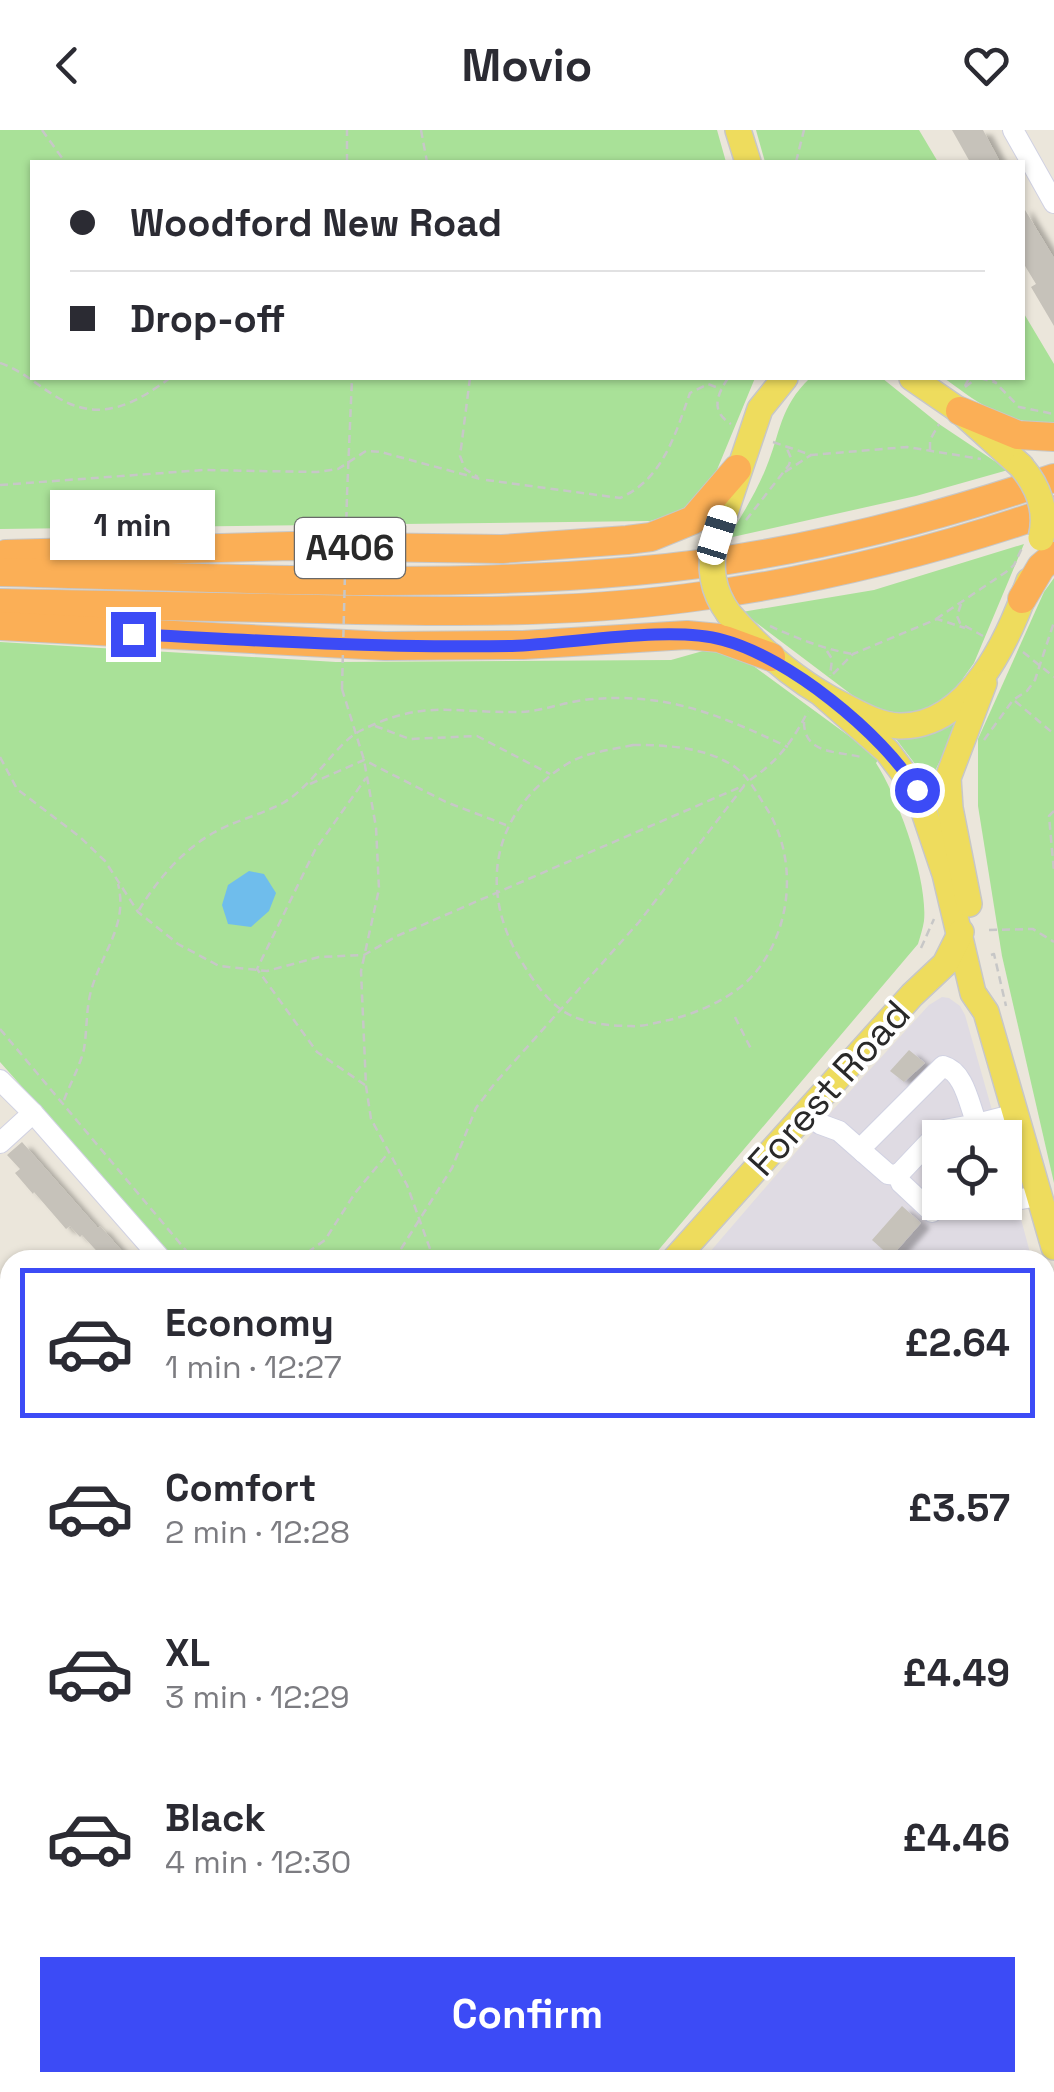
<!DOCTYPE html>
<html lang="en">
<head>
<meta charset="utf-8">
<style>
	body { margin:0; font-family:"Space Grotesk",sans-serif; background:#f2f2f3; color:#2b2b33; height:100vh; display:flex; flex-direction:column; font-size:38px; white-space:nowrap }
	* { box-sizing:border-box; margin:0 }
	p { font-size:32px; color:#7c7c81 }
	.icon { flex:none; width:55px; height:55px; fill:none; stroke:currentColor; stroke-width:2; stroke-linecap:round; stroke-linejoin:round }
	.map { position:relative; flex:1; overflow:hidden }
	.panel { position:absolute; left:0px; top:1120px; width:1055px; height:842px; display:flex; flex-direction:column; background:#fff; border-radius:30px 30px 0 0; box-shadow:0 2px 8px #0004 }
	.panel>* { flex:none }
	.top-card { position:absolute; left:30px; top:30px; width:995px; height:220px; border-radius:0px; box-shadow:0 2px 8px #0004; display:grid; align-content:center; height:220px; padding:0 40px; background:#fff }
	.fabs { position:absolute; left:922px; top:990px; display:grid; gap:20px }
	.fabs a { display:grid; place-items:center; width:100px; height:100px; border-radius:0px; background:#fff; box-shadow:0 2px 8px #0004; font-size:50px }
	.end { position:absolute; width:45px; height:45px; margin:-22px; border:12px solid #3c4bf6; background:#fff; box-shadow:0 0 0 5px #fff }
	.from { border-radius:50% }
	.bubble { position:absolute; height:70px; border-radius:0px; background:#fff; box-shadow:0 2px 8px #0004; font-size:32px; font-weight:800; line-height:70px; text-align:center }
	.car { position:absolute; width:30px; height:60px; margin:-30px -15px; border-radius:12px; box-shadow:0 0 8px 2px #0007; background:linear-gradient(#fff 24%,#345 0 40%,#fff 0 76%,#345 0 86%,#fff 0) }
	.top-card b { display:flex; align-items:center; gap:35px; height:95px; font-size:38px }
	.top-card b+b { border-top:2px solid #e1e1e2 }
	.top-card i { width:25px; height:25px; background:#2b2b33 }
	ul { padding:18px 0 0; list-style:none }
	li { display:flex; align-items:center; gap:30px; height:150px; margin:0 20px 15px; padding:0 20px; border:5px solid transparent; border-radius:0px }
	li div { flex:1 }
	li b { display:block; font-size:38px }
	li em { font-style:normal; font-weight:800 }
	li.on { border-color:#3c4bf6 }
	li>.icon { width:90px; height:90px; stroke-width:1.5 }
	.button { display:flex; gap:20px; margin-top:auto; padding:20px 40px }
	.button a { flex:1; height:115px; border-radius:0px; background:#3c4bf6; color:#fff; font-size:40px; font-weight:800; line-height:115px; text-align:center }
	header { display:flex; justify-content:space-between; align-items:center; height:130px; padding:0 40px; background:#fff; font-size:45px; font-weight:800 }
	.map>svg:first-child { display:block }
	.industrial { fill:#dfdbe3 }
	.green { fill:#a9e198 }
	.water { fill:#6fbdec }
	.building { fill:#c6c2ba; filter:url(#shadow) }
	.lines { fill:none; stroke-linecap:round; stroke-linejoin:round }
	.minor-casing { stroke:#d0d1e2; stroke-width:22 }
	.major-casing { stroke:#c7c7c7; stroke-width:28 }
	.highway-casing { stroke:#c7c7c7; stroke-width:30 }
	.path { stroke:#c7c7c7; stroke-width:2.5; stroke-dasharray:8 5; stroke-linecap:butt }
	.minor { stroke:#fff; stroke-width:20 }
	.major { stroke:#eedc5d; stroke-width:25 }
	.highway { stroke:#fbaf56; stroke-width:28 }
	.major-bridge-casing { stroke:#c7c7c7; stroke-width:28; stroke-linecap:butt }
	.path-bridge { stroke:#c7c7c7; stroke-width:2.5; stroke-dasharray:8 5; stroke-linecap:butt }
	.major-bridge { stroke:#eedc5d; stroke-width:25 }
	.route { stroke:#3c4bf6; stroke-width:12 }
	.labels { text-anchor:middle; stroke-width:8; stroke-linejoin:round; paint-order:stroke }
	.shield { fill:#fff; stroke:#696969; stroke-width:2.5 }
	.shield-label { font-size:35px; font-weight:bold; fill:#292929 }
	.street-label { font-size:38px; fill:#292929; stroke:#fff }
</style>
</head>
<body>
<header><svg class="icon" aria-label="back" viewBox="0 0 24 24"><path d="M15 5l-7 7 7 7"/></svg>Movio<svg class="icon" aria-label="heart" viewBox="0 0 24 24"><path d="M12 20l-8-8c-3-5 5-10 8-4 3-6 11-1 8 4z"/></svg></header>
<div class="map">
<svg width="1054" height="1962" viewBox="0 0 1054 1962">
	<defs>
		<filter id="shadow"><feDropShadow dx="9" dy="5" stdDeviation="2.5" flood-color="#0004"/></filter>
	</defs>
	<rect width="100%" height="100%" fill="#ebe6db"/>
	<polygon class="industrial" points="942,867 949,868 960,876 965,885 992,980 986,987 996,998 999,1007 940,1008 940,1072 1005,1072 1005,1030 1032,1130 703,1130 820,994 929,875"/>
	<g class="green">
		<polygon points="0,0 717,0 726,32 32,32 32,248 755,248 714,347 690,380 650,391 0,399"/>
		<polygon points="756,0 919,0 938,32 765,32"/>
		<path d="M1023,182L1054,234V295C1002,291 985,278 944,248H1022Z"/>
		<path d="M810,248H882L939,294L1008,340L916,366L728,408C742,385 756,363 766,338C781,302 779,278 810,248Z"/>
		<polygon points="1024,414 974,533 954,561 924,581 886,585 864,574 742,482 874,460"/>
		<polygon points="1054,448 1054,1053 1002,826 978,676 978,609 1044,462"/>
		<path d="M0,512L336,532L671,530L717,517L748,532L879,628L876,633C898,667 928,749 924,791C923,798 920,807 918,814L650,1130H176L0,932Z"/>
		<polygon points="955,591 956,598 936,639 935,679 922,643 893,605"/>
		<polygon points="1045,1177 1054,1208 1054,1962 573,1962 568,1953 1045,1952"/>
	</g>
	<polygon class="water" points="249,741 264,744 276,763 269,781 251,797 228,794 222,775 228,755"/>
	<g class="building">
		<polygon points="952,0 983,0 1000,32 970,32"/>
		<polygon points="1022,75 1054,128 1054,196 1031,157 1036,154 1022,131"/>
		<polygon points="909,920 925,933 904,952 890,941"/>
		<polygon points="22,1012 98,1098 100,1096 130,1130 105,1130 82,1105 80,1107 70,1096 66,1099 34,1062 33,1064 15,1043 20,1039 7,1025"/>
		<polygon points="902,1076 921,1093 891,1127 872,1110"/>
	</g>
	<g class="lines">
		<defs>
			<g id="minor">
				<polyline points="1013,0 1054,73"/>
				<path d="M943,936C965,942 969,975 977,994L944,1000L934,1007L898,1045L888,1044L864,1023L863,1016Z"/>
				<polyline points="0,950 33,983 162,1130"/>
				<polyline points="806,983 820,994 839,1001 864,1023"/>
				<polyline points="985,1008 977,994 1016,984"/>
				<polyline points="0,1013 33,983"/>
				<polyline points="898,1045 901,1053 932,1082"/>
				<polyline points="1004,1072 1038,1066"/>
				<polyline points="0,1229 10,1240"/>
				<polyline points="0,1496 10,1508"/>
				<polyline points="0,1762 10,1772"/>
				<polyline points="111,1952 118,1962"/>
				<polyline points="233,1962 242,1952"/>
				<polyline points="538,1962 546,1954"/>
			</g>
			<g id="major">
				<polyline points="738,0 748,32"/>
				<polyline points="912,248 960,281 1021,336"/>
				<polyline points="716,410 760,279 785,248"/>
				<path d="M729,484C761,521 799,553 842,575C860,584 878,595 899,596C970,598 1010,506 1029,451"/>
				<polyline points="824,566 887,621 917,661 945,744 973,863 986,882 1054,1117"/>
				<polyline points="969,774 950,678 948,648 984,553"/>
				<polyline points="674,1130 912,865 945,834 961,802"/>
				<polyline points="0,1861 10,1851"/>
			</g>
			<g id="highway">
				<polyline points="960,281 1018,305 1054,307"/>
				<polyline points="6,424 292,416 502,419 627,410 651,407 693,390 737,339"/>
				<path d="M0,442C211,447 424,460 635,441C778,429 918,394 1054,348"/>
				<polyline points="1022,469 1041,437 1054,426"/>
				<path d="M0,473C106,475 212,477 317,479C441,482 565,484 687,468C813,452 935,421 1054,380"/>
				<polyline points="0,496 385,516 523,515 687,505 719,508 771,527"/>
			</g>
		</defs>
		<use href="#minor" class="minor-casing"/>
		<use href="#major" class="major-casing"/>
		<use href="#highway" class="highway-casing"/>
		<g class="path">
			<polyline points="42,0 65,32"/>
			<polyline points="421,0 427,32"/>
			<polyline points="347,32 347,0"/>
			<polyline points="796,32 804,0"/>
			<path d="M0,233C24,241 40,258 62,270C103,292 136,273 170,248"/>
			<polyline points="470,248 460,326 465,339 478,347"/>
			<path d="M728,248C717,265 710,281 731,294"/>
			<polyline points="980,248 997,253"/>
			<polyline points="991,248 1019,277 1054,284"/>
			<polyline points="965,256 969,248"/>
			<polyline points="965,257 977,248"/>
			<polyline points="773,312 811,325 907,317 981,329"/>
			<polyline points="930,320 930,310 939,294"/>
			<polyline points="785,342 811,325"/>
			<path d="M486,350L620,368C663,349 675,305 690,263L708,254L721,259"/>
			<polyline points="0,355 203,340 317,342 338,339 366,321 381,322 484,350"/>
			<polyline points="347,365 352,248"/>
			<polyline points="746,390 789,335 791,328 787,319"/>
			<polyline points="961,474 957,486 960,493 983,506"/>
			<polyline points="936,489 1006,442 1014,435 1023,416"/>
			<path d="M770,496C796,508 824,519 852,524"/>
			<polyline points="827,521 832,529 830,546"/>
			<polyline points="1023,522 1054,547"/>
			<polyline points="833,544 853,524 937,489 965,498"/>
			<polyline points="342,559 364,630 376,697 379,759 361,841 366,956 371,989 407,1055 434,1130"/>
			<polyline points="1015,571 1054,604"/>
			<path d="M804,592C804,624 836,621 861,627"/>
			<polyline points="375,596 410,609 477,606 550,644"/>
			<polyline points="984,610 1013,570 1027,561 1035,550 1054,492"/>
			<path d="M633,615C667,615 706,617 735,637C750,648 757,664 767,679C798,729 792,799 755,843C735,867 698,883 669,890C657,892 644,897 631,896C612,896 589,894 572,886C552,877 536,855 525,837C476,763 491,681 567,634C586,622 611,620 633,615Z"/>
			<polyline points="0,627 17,659 80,707 105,731 138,782 178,814 219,836 267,841 319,827 364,825 397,806 745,655"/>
			<path d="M750,650C778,631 793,611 808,581"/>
			<polyline points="310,654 364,630 446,672 506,695"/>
			<polyline points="1054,681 1049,686 1054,742"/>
			<path d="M139,780C157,750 183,720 213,703C234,691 260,685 283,673C314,655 336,613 360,601C423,569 452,583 517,582C540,582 561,573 584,570C665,561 717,584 788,617"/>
			<polyline points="989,800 1033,799 1054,812"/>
			<polyline points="921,818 934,789"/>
			<polyline points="991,825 994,824 1006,876"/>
			<polyline points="735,887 751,919"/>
			<polyline points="0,899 194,1130"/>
			<polyline points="365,955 317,922 257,839 315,720 366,648"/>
			<path d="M64,970C70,954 80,936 84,919C87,901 86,883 90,865C99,826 129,796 118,754"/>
			<polyline points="297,1130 325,1110 355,1063 389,1022"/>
			<polyline points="394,1130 452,1038 476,978 495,953 639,792 744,656"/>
			<polyline points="1045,1135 1054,1167"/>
			<polyline points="1045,1467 1054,1460"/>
			<polyline points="1045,1789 1054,1796"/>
			<polyline points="1045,1900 1054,1925"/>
			<polyline points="814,1952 815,1956"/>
			<polyline points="50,1962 60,1952"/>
		</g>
		<use href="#minor" class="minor"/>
		<use href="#major" class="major"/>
		<use href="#highway" class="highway"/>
		<defs>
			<g id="major-bridge">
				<path d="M1021,336C1038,356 1048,381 1041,408"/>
				<path d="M716,410C708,437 712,461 729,484"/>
			</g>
		</defs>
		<use href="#major-bridge" class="major-bridge-casing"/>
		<polyline class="path-bridge" points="342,559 347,365"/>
		<use href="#major-bridge" class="major-bridge"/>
	</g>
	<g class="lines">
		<path class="route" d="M133,504C260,511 385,518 512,516C572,514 669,495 723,510C788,527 882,603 917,660"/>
	</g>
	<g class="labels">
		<rect class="shield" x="295" y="388" width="110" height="60" rx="8"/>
		<g class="shield-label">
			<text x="350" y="430">A406</text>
		</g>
		<g class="street-label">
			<text transform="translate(829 958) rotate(-48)" y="13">Forest Road</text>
		</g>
	</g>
</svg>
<div class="fabs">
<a><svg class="icon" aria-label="locate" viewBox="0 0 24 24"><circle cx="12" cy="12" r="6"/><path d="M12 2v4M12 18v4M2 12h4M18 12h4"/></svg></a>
</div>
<i class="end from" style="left:917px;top:660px"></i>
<i class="end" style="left:133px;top:504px"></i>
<div class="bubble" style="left:50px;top:360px;width:165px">1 min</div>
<i class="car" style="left:717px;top:405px;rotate:17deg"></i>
<div class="top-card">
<b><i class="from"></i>Woodford New Road</b>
<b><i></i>Drop-off</b>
</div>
<section class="panel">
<ul>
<li class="on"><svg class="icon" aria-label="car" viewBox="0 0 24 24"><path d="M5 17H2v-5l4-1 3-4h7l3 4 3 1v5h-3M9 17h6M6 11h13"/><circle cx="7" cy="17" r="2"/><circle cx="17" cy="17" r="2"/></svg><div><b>Economy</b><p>1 min · 12:27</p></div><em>£2.64</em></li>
<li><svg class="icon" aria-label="car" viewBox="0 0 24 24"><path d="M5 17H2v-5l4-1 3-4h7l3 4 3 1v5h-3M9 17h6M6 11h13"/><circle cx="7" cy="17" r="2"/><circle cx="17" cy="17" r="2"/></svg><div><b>Comfort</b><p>2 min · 12:28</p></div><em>£3.57</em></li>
<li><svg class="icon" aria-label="car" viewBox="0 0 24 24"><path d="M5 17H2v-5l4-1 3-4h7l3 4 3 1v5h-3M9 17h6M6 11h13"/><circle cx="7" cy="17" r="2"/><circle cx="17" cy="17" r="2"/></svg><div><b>XL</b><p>3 min · 12:29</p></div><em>£4.49</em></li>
<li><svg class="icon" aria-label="car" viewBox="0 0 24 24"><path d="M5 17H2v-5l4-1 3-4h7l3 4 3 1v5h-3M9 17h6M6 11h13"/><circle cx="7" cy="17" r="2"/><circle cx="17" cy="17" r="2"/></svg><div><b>Black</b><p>4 min · 12:30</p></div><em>£4.46</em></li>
</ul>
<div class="button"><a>Confirm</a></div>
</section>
</div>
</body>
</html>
